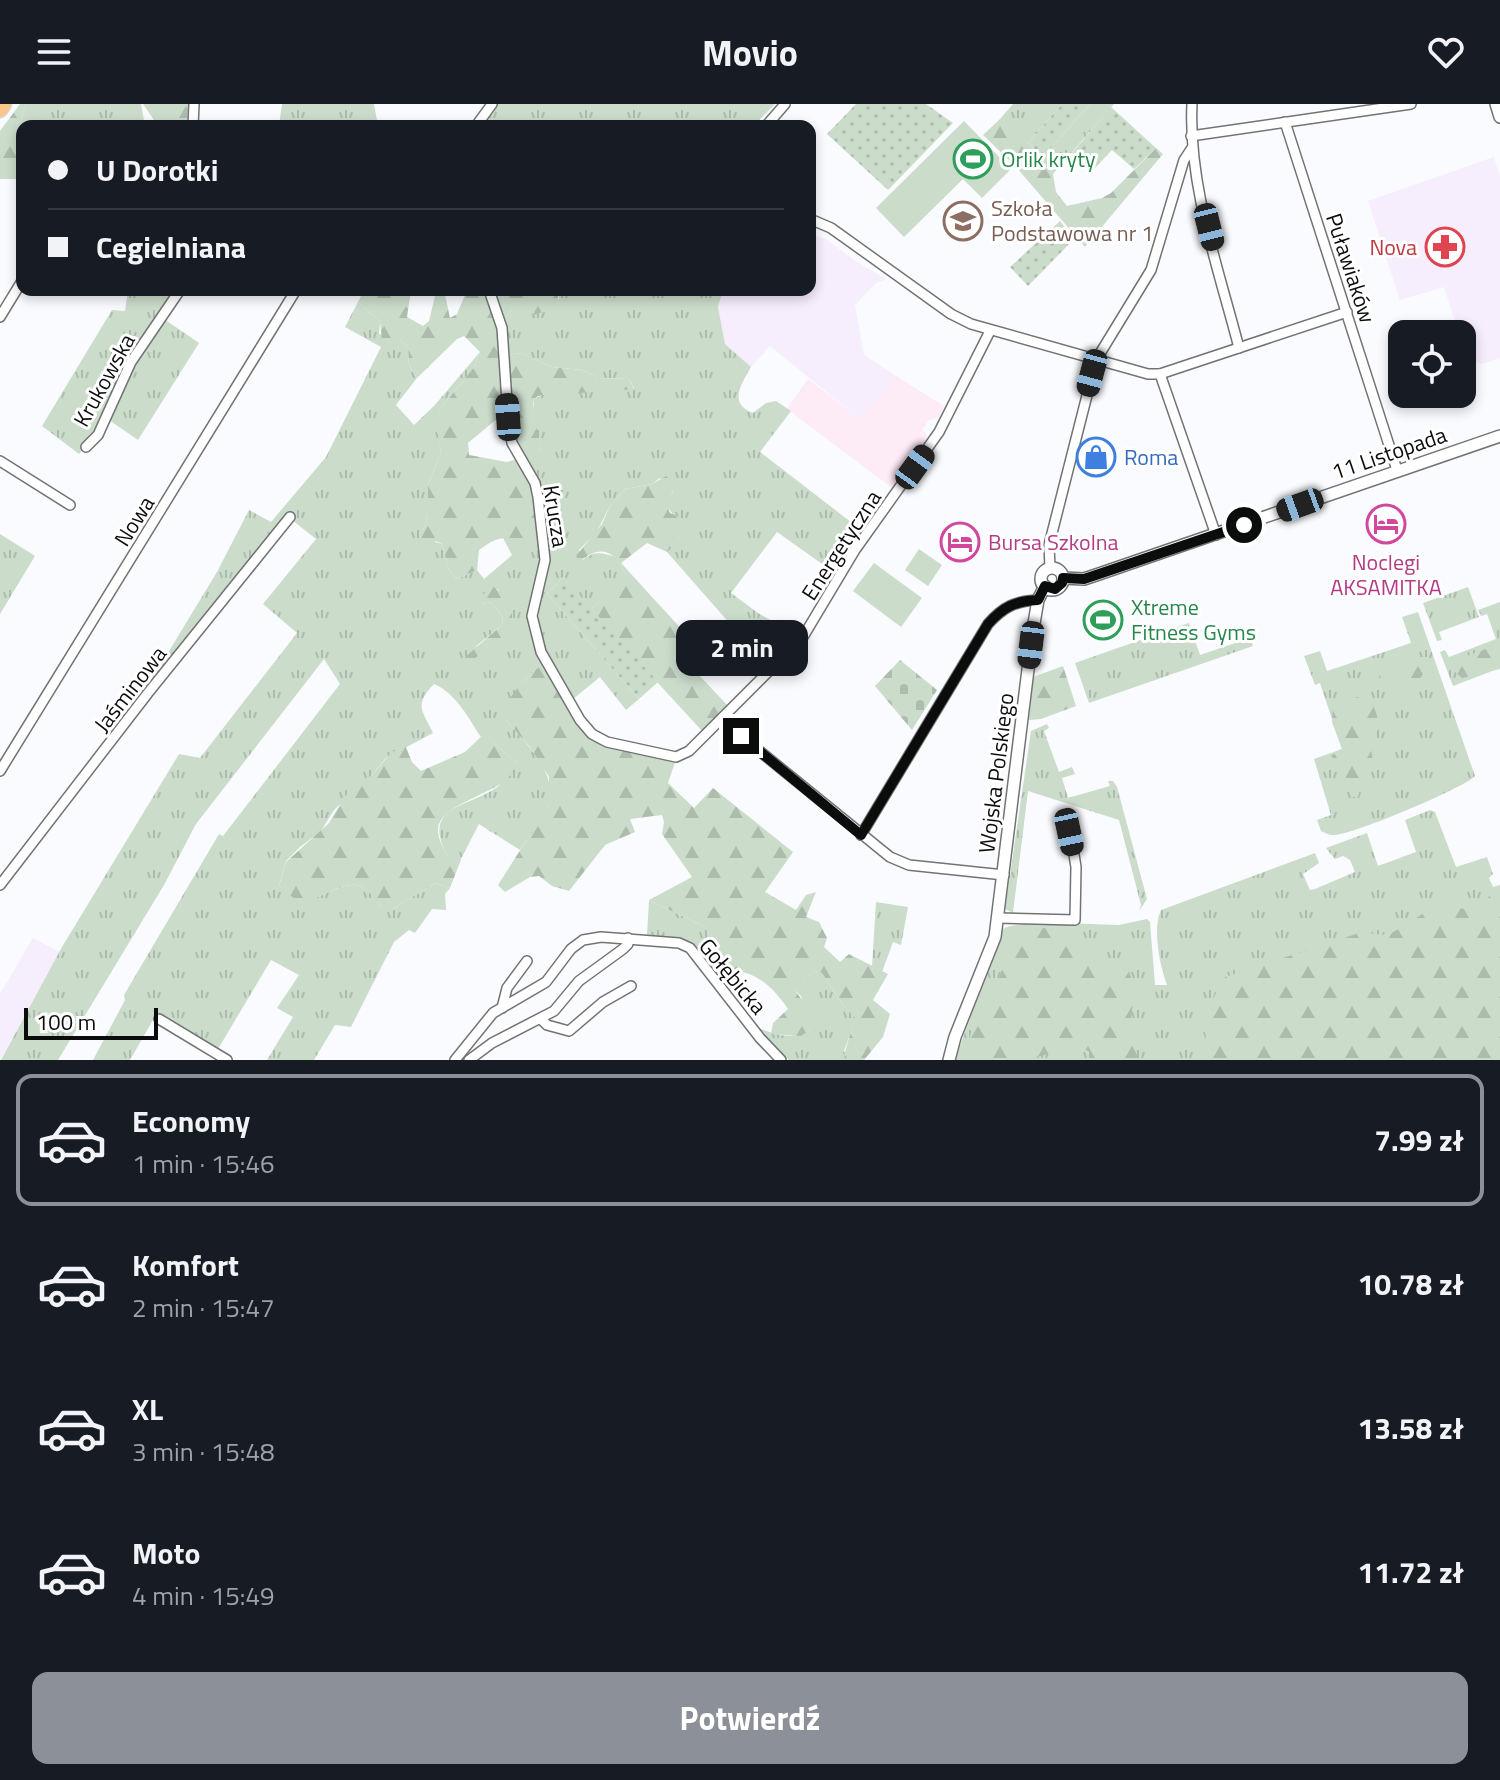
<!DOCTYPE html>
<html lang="pl">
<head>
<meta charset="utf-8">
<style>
	body { margin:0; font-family:"Titillium Web",sans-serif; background:#242831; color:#f1f3f6; height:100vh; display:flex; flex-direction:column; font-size:30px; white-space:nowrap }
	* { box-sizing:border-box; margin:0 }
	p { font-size:26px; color:#9ea1a6 }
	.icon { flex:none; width:44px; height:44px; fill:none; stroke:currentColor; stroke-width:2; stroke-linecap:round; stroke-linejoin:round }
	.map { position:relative; height:956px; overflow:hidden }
	.details { display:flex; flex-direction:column; background:#171b24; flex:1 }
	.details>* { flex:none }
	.top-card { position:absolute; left:16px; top:16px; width:800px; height:176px; border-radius:16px; box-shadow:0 4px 12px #0003; display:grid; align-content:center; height:176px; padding:0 32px; background:#171b24 }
	.fabs { position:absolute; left:1388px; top:216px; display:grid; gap:16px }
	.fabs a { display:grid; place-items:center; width:88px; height:88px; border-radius:16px; background:#171b24; box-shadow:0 4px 12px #0003; font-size:40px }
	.scale { position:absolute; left:24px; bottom:20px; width:134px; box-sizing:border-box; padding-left:8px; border:4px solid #0b0c0c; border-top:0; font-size:22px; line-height:28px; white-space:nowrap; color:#0b0c0c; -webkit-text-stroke:6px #fff; paint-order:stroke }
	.end { position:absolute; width:36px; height:36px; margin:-18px; border:10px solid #0b0c0c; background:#fff; box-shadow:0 0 0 4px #fff }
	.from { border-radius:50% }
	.bubble { position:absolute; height:56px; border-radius:16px; background:#171b24; box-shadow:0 4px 12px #0003; font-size:26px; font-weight:700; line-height:56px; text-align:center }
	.car { position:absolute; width:24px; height:48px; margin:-24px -12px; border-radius:10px; box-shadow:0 0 6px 2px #0007; background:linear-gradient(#222 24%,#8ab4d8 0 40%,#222 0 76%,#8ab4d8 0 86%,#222 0) }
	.top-card b { display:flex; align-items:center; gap:28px; height:76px; font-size:30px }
	.top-card b+b { border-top:2px solid #363941 }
	.top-card i { width:20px; height:20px; background:#f1f3f6 }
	ul { padding:14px 0 0; list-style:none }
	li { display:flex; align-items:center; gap:24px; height:132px; margin:0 16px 12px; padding:0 16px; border:4px solid transparent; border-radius:16px }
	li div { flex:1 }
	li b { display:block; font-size:30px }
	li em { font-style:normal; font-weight:700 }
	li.active { border-color:#8c9099 }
	li>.icon { width:72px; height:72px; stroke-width:1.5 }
	.action { display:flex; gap:16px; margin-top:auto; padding:16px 32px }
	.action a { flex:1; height:92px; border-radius:16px; background:#8c9099; color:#fff; font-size:32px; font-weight:700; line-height:92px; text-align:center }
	header { display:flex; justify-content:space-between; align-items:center; height:104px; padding:0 32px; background:#171b24; font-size:36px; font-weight:700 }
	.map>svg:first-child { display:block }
	.commercial { fill:#f6edfd }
	.industrial { fill:#fdebf6 }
	.grass { fill:url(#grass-tufts); fill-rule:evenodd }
	.forest { fill:url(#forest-firs) }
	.cemetery { fill:url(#cemetery-stones) }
	.park { fill:url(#park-dots) }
	.pitch { fill:#cbdccb }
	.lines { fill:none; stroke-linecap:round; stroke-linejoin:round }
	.minor-casing { stroke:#717375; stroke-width:12 }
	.tertiary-casing { stroke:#717375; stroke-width:14 }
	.primary-casing { stroke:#d8d8d8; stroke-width:17 }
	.minor { stroke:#fff; stroke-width:9 }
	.tertiary { stroke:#fff; stroke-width:11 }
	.primary { stroke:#fac788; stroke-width:14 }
	.route { stroke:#0b0c0c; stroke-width:10 }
	.labels { text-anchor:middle; stroke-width:6; stroke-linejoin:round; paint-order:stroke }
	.leisure-label { font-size:22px; fill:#27864d; stroke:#fff; text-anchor:start }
	.education-label { font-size:22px; fill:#785e54; stroke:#fff; text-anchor:start }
	.health-label { font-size:22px; fill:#be3a42; stroke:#fff; text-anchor:end }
	.street-label { font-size:22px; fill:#0b0c0c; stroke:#fff }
	.shop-label { font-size:22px; fill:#366cbe; stroke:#fff; text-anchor:start }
	.hotel-label { font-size:22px; fill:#b23c85; stroke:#fff; text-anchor:start }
</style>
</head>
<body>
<header><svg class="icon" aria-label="menu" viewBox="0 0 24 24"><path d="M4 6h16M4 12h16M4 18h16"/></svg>Movio<svg class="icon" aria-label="heart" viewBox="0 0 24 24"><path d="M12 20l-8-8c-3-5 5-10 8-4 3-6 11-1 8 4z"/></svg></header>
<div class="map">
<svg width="1500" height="956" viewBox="0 0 1500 956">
	<defs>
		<pattern id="grass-tufts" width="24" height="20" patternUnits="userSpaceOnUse" patternTransform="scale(2)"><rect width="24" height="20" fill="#cbdccb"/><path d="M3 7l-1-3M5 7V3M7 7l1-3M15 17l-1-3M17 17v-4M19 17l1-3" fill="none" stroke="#adbcad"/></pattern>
		<pattern id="forest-firs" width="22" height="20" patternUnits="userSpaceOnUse" patternTransform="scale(2)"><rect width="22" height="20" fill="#cbdccb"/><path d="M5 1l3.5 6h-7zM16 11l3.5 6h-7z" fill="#adbcad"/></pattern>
		<pattern id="cemetery-stones" width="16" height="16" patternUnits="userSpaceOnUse" patternTransform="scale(2)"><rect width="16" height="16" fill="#cbdccb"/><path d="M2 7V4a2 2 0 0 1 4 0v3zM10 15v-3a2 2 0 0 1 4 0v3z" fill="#adbcad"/></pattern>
		<pattern id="park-dots" width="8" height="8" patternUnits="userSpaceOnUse" patternTransform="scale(2)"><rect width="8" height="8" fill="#cbdccb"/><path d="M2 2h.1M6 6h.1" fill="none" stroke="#adbcad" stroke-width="1.8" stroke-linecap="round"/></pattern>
	</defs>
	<rect width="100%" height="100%" fill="#fafbfe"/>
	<g class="commercial">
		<polygon points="1494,53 1500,73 1500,254 1482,260 1468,256 1462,230 1459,230 1444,183 1400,196 1368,97"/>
		<polygon points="810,130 826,135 851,154 886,175 876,179 855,201 864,251 896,272 861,316 770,242 751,263 725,240 718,203 723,186 810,186"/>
		<polygon points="33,834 60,848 0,956 0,890"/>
	</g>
	<polygon class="industrial" points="896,272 944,302 939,313 929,316 922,326 927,331 923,342 907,357 904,361 905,364 892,384 787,305 808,275 861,316"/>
	<g class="grass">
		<polygon points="26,0 141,0 145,22 22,22 22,59 19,58 21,16"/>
		<polygon points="282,0 374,0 378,22 282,22 279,21"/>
		<polygon points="495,0 775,0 760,15 758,22 481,22"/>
		<polygon points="1013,0 1062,0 1028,39 1000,15"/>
		<polygon points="1090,0 1114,0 1053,70 1042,54"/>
		<polygon points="128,186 176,186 96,328 79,350 42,322 112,206 125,207"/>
		<path d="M559,186H723L718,203L725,240L751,263C741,281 728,299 753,309L766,299L776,297L791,307L760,348L860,425L832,467L777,428L731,489L758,509L787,526L762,551L732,522L667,448L679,433L674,412L667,402L668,394L673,388L660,374L652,380L625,385L610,402L596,429L579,446L583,456C595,446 602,449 616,453L630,477L590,505L563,473L547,490L639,595L626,606L600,573L573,595C556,567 534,537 539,503C541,486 546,471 547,454L519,352L541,348L533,309L534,295L545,290L634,284L629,275L599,274L582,266L552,263L522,249L507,251L503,216L513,204L559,195Z"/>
		<path d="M358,198L380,218L379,230L400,236L408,243L409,261L417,274L396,301L414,321L434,302L480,248L475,262L440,305L436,315L441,348L428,381V410L421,434L442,440L449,466L457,475L477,466L484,475L512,451L502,432L519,435L539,423L542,455L529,508L530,526L543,559L522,578L506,616C524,636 561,673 548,703C541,717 529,732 520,746L479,720L462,753H448C421,703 463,705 496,684C504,678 511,667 517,659L495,640L487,628L481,633C468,614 457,590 434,580C414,601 422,606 433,629L386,654L371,672L334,706L321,727L300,743L286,757L279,782C283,785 289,791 294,793C318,805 342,769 366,785C372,789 377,799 382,804H394L435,779L450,784L445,790L446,806L432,805L415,829L409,826L394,838L351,923L335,921L314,956H267L293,913L277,904L299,871L271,856L218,945L157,909L130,956H93L125,896L124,891L219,730L223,732L340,580L324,555L196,720L164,781L58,956H1L62,843L179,650L200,654L297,529L263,500L316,435L292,416L149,580L217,468L249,406L271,418L326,353L381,243L345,223ZM498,485L512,522L474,544L502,521L503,513L491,498L481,500Z"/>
		<polygon points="164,215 199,239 138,336 109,316 133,263"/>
		<polygon points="0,430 35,452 0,510"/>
		<polygon points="1468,483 1479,513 1439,528 1442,536 1437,537 1423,499"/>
		<polygon points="1500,498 1500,564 1453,582 1440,548 1445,546 1449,553 1496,535 1487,510 1481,512 1478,506"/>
		<path d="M1418,508L1475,672C1466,683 1348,733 1333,731C1329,731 1325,729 1321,727L1317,716L1331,711L1314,655L1342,645L1320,579L1315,581L1304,552L1320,547L1327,567L1411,539L1402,513Z"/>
		<polygon points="1189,519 1200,551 1250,534 1253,542 1089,599 1075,559"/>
		<polygon points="1047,620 1049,624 1044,627 1059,668 1072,663 1075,670 1062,674 1068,694 1110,682 1108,677 1113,677 1117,683 1147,795 1139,807 1141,801 1119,716 1028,687 1013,809 1005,805 1031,627"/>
		<path d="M1430,706L1435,708L1456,763L1487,753L1493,770L1489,774L1493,783L1500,781V956H956C968,911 991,870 1003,825C1011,820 1025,821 1035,818L1119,821L1147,815L1150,818L1155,881H1167C1160,862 1152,825 1161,806L1315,749L1319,759L1303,770L1310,786L1315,785L1355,768L1350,756L1343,752L1335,755L1326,744L1367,729L1378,762L1416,748L1405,716Z"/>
		<polygon points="649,796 705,823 711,833 700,847 682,836 647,831"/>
		<polygon points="876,798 908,803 901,841 893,838 882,868 872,862"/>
		<path d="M815,867L822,869L843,901L856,914L844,947L851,956H789L759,924C776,932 795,936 811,925L801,892L792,884Z"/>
	</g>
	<g class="forest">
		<polygon points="20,0 26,0 21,16 19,57 22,59 22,75 0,75 0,27"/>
		<polygon points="143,0 188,0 187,22 158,22"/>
		<polygon points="1000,15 1015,25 1042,54 1053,70 1056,88 1067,102 1102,94 1111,89 1156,44 1163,50 1085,143 1016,63 983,31"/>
		<path d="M351,186H411L407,213L423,222L429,217L435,192L444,186L450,214L457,210L467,186H486L498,222L504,309L468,339L469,351L507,358L517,355C530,375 547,407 534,432C511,442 509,423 479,446L477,466L457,475L449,466L442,440L436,437L427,443L421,434L428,410V381L441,348L435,315L440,305L475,262L480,248L464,232L457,235L417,274L409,261L408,243L400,236L382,237L380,218L358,198L361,192Z"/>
		<polygon points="491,186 559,186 557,203 534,211 522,203 513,204 503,216"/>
		<polygon points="522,249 552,263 582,266 599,274 629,275 634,285 538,292 534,295 533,301 541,348 535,351 519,352 512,332 507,251"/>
		<path d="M666,372L676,382C670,393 665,397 670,409L681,414C684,428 677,439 667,448L647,439L621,459L696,541L683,554L729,603L703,628L590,505L629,477C622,462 612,440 591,450C587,452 583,455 579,457L576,452L602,420L610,402L625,385L652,380Z"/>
		<polygon points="492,481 512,499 512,522 503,533 466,561 464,554 502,521 503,513 491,498 481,500 477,497"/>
		<polygon points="1500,540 1500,565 1462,574 1453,566 1461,554"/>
		<polygon points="1417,553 1427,553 1431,557 1418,578 1410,584 1379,574 1380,565 1397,557"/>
		<path d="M543,559C560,589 574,623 603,643L675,658L668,679L694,704L713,684L793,748L765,788L796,806L806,791L816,788L806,813L819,818L827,834L824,843L840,858L849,850L888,870L873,896L890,910L883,933L864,956H851L844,951L855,914L843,901L822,869L815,867L793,884L813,910L811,925L801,932L771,930L773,919L788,905C775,887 764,874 743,868L726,884L700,847L711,833L705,823L649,796L692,773L662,730L664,718L662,711L630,715L635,728L605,741L569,787L552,782L539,772L530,773L505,788L498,781L549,701V673L530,643L506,616L502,605L522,578Z"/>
		<polygon points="1063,562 1076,602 1041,615 1029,616 1033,573"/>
		<path d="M1359,593L1372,599C1379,614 1382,626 1370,640L1373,657L1366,666L1358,693H1351L1343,663L1331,652L1342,645L1332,618L1333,598Z"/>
		<path d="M487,627L495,640L517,659C514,665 512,670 507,675C491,690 440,702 438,724C437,734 444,745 448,753H462L450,784L435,779L394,804H382C377,799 371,789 366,785C342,769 318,805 294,794C289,791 283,786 279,782L286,758L329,719L346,691L371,672L391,649L405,641L412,658L421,667L465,648Z"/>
		<path d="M1500,783V956H1213C1197,919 1207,905 1225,873L1362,828C1370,829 1380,832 1387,830C1406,825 1420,805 1445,803C1456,803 1464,807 1476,803C1486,800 1490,788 1500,783Z"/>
		<path d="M1050,822C1069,845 1102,856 1129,867L1134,884L1131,917L1138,956H1091L1090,948L1080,943L1036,953V956H967C967,926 978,916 991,892C1001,873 1006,852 1015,833Z"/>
	</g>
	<polygon class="cemetery" points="900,556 937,586 912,626 875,582"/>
	<g class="park">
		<polygon points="856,0 926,0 953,19 888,86 827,30"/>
		<polygon points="1062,0 1090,0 1042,54 1028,39"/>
		<polygon points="1111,3 1156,44 1134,65 1112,46 1093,66 1072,49"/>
		<polygon points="1060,117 1074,135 1028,182 1010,163"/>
		<polygon points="563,473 658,578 639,595 547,490"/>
	</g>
	<g class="pitch">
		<polygon points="964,17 1011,65 982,94 963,75 904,133 876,104"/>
		<polygon points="919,445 942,461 928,482 905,466"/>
		<polygon points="874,459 922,494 901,523 853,487"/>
	</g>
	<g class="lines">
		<defs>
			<g id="minor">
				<path d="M1192,0C1188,81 1219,166 1239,244"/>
				<polyline points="1285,18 1397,366"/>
				<polyline points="193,22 194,0"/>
				<polyline points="476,22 492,0"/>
				<polyline points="766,22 785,0"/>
				<polyline points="1191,32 1411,0"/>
				<polyline points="810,115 831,124 951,210 971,220 1148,270 1160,270 1347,208"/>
				<polyline points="489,186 502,224 508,313 512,339 535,379 538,393 545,456 532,512 541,548 580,616 592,630 607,638 676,653 689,647 803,533 855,446 939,328 990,227"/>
				<polyline points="0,213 22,177"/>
				<polyline points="1160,270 1216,431"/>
				<polyline points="86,343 98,331 131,258 180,186"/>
				<polyline points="0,357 70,401"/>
				<polyline points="1050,464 1049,441 1096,256 1151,166 1184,56 1192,44"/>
				<polyline points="741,632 890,753 909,761 1004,771"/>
				<polyline points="0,667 296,186"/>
				<path d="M861,731L988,520C1003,503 1015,497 1038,496"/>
				<polyline points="0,781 148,589 290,413"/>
				<polyline points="998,814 1075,816 1076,763 1069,720"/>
				<polyline points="502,904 507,884 527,857"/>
				<polyline points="159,915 227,956"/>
				<polyline points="542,916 547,921 569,927 603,898 631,882"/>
				<polyline points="455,956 493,909 546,878 571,845 583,836 601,833 679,839 690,844 760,934 781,956"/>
				<polyline points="469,956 492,939 554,907 579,877 623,845 628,840 628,834"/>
			</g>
			<g id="tertiary">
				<polyline points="1496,0 1500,13"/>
				<circle cx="1052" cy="475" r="11"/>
				<polyline points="1063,474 1084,475 1096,471 1500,332"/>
				<polyline points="949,956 955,933 995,833 1033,525 1038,496 1045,482"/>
			</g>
			<polyline id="primary" points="0,6 4,0"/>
		</defs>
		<use href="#minor" class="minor-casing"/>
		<use href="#tertiary" class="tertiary-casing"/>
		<use href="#primary" class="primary-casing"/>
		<use href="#minor" class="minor"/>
		<use href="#tertiary" class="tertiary"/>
		<use href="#primary" class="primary"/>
	</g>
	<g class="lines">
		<path class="route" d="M741,632L861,731L988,520C1003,503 1015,497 1038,496L1045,482L1055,485L1062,479L1063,474L1084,475L1096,471L1244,421"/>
	</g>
	<defs>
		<symbol id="stadium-ring" viewBox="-11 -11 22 22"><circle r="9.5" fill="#fff" stroke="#2e9e5b" stroke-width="1.5"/><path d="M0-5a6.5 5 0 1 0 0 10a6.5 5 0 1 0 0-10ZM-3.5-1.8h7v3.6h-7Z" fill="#2e9e5b"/></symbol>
		<symbol id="school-ring" viewBox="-11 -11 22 22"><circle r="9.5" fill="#fff" stroke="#8d6e63" stroke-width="1.5"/><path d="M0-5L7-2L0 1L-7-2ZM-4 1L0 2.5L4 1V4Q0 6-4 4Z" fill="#8d6e63"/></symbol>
		<symbol id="pharmacy-ring" viewBox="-11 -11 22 22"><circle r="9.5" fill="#fff" stroke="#e0444e" stroke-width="1.5"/><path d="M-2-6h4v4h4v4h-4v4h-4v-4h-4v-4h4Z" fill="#e0444e"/></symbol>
		<symbol id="shop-ring" viewBox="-11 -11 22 22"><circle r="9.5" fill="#fff" stroke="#3f7fe0" stroke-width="1.5"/><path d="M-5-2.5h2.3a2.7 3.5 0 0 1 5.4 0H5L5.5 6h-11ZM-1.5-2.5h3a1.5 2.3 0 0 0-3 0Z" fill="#3f7fe0"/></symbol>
		<symbol id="hotel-ring" viewBox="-11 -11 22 22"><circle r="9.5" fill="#fff" stroke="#d1479c" stroke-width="1.5"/><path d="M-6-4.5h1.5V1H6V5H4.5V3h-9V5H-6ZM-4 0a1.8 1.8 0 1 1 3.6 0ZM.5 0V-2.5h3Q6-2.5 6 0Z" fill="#d1479c"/></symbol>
	</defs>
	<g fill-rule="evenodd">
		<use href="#stadium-ring" x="951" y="33" width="44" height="44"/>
		<use href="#school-ring" x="941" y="95" width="44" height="44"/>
		<use href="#pharmacy-ring" x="1423" y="121" width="44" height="44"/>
		<use href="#shop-ring" x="1074" y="331" width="44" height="44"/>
		<use href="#hotel-ring" x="1364" y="398" width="44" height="44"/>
		<use href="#hotel-ring" x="938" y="416" width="44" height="44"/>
		<use href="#stadium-ring" x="1081" y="494" width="44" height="44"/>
	</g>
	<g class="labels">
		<g class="leisure-label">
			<text x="1001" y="63">Orlik kryty</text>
			<text x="1131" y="511">Xtreme<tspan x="1131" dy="25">Fitness Gyms</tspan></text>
		</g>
		<g class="education-label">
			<text x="991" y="112">Szkoła<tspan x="991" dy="25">Podstawowa nr 1</tspan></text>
		</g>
		<g class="health-label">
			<text x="1417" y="151">Nova</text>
		</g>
		<g class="street-label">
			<text transform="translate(1351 164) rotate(72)" y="8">Puławiaków</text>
			<text transform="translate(104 276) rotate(-61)" y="8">Krukowska</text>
			<text transform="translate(1389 349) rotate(-19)" y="8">11 Listopada</text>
			<text transform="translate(556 412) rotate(81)" y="8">Krucza</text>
			<text transform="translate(134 417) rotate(-58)" y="8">Nowa</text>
			<text transform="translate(841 441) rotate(-57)" y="8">Energetyczna</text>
			<text transform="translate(130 585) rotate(-52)" y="8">Jaśminowa</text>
			<text transform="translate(996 669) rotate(-83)" y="8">Wojska Polskiego</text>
			<text transform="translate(733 872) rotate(50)" y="8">Gołębicka</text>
		</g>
		<g class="shop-label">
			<text x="1124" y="361">Roma</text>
		</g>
		<g class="hotel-label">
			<text x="988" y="446">Bursa Szkolna</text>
			<text x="1386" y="466" text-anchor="middle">Noclegi<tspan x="1386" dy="25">AKSAMITKA</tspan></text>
		</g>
	</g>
</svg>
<div class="fabs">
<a><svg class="icon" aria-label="locate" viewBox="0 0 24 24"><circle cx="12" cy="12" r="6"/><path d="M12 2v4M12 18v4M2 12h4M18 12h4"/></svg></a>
</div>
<div class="scale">100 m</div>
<i class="end from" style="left:1244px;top:421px"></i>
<i class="end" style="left:741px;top:632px"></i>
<div class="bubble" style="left:676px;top:516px;width:132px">2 min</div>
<i class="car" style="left:1209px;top:123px;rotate:166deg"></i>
<i class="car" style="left:1092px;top:269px;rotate:195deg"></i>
<i class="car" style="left:508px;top:313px;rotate:356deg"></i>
<i class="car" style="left:915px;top:363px;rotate:36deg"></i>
<i class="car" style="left:1300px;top:401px;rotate:250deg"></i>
<i class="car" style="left:1031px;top:541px;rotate:187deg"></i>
<i class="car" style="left:1069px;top:728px;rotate:168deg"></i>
<div class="top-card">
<b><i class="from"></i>U Dorotki</b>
<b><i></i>Cegielniana</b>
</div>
</div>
<section class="details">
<ul>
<li class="active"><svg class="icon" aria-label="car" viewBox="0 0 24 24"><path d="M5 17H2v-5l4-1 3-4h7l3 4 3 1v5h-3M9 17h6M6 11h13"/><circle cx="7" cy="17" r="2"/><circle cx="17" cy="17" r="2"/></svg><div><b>Economy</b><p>1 min · 15:46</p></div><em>7.99 zł</em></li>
<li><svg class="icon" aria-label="car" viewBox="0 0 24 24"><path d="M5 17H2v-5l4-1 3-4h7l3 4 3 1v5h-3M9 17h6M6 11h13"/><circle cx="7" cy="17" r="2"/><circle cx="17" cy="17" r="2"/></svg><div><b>Komfort</b><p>2 min · 15:47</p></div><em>10.78 zł</em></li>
<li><svg class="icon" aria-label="car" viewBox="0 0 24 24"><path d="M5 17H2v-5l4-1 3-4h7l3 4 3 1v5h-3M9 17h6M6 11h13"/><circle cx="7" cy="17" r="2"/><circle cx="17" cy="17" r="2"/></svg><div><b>XL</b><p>3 min · 15:48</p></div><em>13.58 zł</em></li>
<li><svg class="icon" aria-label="car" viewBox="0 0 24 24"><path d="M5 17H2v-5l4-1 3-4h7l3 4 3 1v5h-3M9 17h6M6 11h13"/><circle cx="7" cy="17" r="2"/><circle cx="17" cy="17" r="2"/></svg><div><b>Moto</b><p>4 min · 15:49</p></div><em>11.72 zł</em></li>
</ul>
<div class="action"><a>Potwierdź</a></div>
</section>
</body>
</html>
